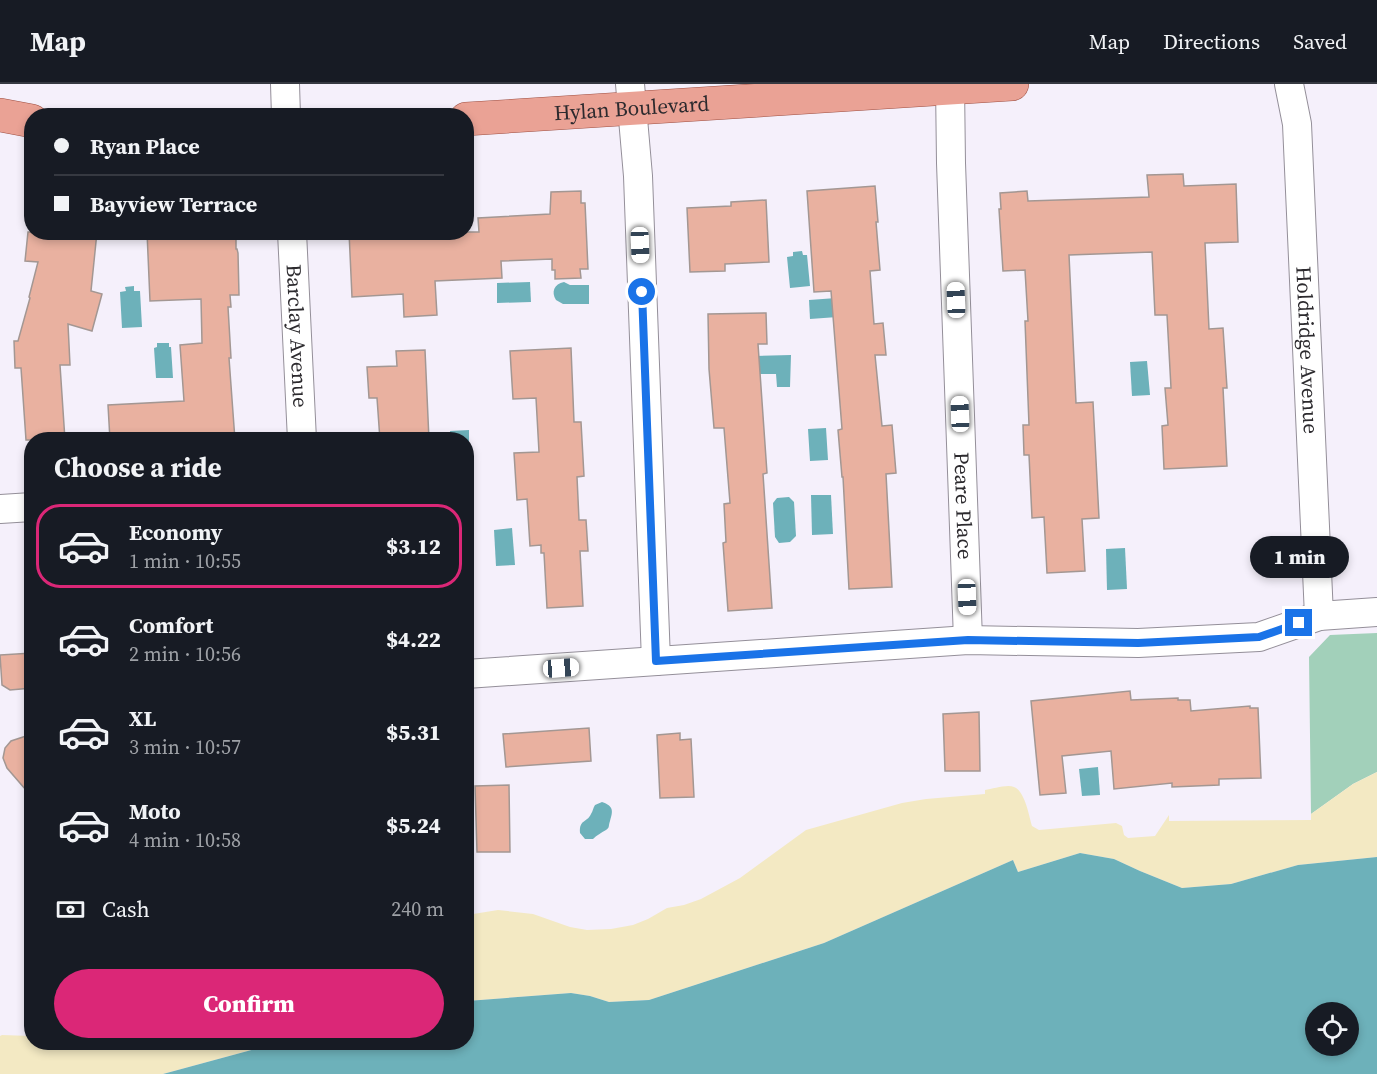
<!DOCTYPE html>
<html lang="en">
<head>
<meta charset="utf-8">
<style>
	body { margin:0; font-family:"Source Serif 4",serif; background:#20242c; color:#f1f3f6; height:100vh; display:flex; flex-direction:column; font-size:22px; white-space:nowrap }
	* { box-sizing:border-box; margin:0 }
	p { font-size:20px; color:#9ea1a6 }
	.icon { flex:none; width:33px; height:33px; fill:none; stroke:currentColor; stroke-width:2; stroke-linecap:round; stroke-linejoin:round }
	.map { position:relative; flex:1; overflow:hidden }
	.side { position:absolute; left:24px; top:348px; width:450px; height:618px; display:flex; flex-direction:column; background:#171b24; border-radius:24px; box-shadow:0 3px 9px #0003 }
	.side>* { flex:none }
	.banner { position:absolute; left:24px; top:24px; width:450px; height:132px; border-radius:24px; box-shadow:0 3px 9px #0003; display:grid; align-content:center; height:132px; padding:0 30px; background:#171b24 }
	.controls { position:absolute; left:1305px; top:918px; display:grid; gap:12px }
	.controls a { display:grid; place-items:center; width:54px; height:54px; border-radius:50%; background:#171b24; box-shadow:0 3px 9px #0003; font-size:30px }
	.end { position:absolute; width:27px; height:27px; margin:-14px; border:8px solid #1a73e8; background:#fff; box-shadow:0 0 0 3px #fff }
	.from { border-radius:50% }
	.bubble { position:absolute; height:42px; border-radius:21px; background:#171b24; box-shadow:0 3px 9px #0003; font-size:20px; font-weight:800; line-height:42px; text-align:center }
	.car { position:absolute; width:18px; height:36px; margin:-18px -9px; border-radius:8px; box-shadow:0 0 4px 2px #0007; background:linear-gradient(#fff 24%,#345 0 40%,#fff 0 76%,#345 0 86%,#fff 0) }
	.banner b { display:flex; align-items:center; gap:21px; height:57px; font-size:22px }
	.banner b+b { border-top:2px solid #363941 }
	.banner i { width:15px; height:15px; background:#f1f3f6 }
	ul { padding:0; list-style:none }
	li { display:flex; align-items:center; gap:18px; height:84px; margin:0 12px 9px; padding:0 18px; border:3px solid transparent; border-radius:24px }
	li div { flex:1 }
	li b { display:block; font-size:22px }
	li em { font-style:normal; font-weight:800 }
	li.selected { border-color:#db2777 }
	li>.icon { width:54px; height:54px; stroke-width:1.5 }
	h2 { padding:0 30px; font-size:27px; line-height:72px }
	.pay { display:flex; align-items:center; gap:15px; height:66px; padding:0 30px; font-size:22px }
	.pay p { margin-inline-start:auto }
	.action { display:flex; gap:12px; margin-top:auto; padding:12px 30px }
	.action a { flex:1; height:69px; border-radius:36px; background:#db2777; color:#fff; font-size:24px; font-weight:800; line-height:69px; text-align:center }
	header { display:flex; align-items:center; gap:36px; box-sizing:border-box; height:84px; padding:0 30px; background:#171b24; border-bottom:2px solid #363941 }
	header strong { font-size:28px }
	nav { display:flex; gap:33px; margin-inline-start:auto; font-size:21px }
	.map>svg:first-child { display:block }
	.green { fill:#a2d0ba }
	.sand { fill:#f3e9c3 }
	.water { fill:#6db1ba; fill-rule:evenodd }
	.building { fill:#e9b1a0; stroke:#a39793; stroke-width:1.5 }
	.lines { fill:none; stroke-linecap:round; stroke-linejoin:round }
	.street-casing { stroke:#948f99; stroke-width:30 }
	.primary-casing { stroke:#9e5043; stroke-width:34 }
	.street { stroke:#fff; stroke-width:28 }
	.primary { stroke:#eaa295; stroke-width:33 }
	.route { stroke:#1a73e8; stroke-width:8 }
	.labels { text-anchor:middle; stroke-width:6; stroke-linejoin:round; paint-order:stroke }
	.street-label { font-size:21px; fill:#2c2a2e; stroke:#fff }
</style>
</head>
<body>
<header>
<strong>Map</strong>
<nav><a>Map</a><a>Directions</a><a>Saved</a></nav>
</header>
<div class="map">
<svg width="1377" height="990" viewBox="0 0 1377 990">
	<rect width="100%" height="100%" fill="#f5f0fb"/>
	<polygon class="green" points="1377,549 1377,688 1353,700 1311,730 1309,573 1330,551"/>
	<g class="sand">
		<path d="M1377,688V773L1298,781L1231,800L1182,804L1140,787L1114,775L1080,769L1018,788L1013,776L824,859L649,916L609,918L590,912L571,909L467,917V831L498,826L533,830L570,843L587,846L611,845L633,841L648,835L667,824L684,821L701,815L740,794L806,746L902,719L926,715L985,710V706C993,705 1007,700 1014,703C1025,707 1029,732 1032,742L1039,746L1116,739L1122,742L1124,751L1128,754L1155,752L1169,731V737L1311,736V730L1353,700Z"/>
		<polygon points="2,951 31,952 32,958 277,959 163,990 0,990 0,952"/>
	</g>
	<g class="water">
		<polygon points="802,167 803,171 807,171 810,202 790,204 787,173 793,172 793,168"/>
		<polygon points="530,198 531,218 497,219 497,199"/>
		<path d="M564,198L570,201H589V220H563L556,216C551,208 554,200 564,198Z"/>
		<polygon points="134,202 134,207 140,207 142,243 122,244 120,208 126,207 125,203"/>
		<polygon points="850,213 851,232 810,235 809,216"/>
		<polygon points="157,259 169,259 169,263 171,263 173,294 156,294 154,264 157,263"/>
		<polygon points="791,271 790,303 777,303 776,290 755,290 755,272"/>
		<polygon points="1147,277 1150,311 1132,312 1130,278"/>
		<polygon points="826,344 828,376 810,377 808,345"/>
		<polygon points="469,346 469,379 467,379 466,356 451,355 450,347"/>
		<polygon points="811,411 831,411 833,450 812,451"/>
		<polygon points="789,413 794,418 796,452 790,458 779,459 775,453 773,419 777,414"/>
		<polygon points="512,444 515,481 496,482 494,446"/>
		<polygon points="1125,464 1127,505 1107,506 1106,465"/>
		<polygon points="1098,683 1100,711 1082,712 1079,685"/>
		<path d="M602,718C614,722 613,727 610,737C608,743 610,743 606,746C601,749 597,751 593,755H585L580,749C579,735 587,739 591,730C593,727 593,724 595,721Z"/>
		<path d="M1080,769L1114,775L1140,787L1182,804L1231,800L1298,781L1377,773V990H163L277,959L466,958L467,917L571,909L590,912L609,918L649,916L824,859L1013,776L1018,788ZM1316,928H1348V962H1316Z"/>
	</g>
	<g class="building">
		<polygon points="1183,90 1184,102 1236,100 1238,158 1205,159 1209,245 1223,244 1227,304 1223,304 1227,382 1164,385 1162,342 1168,341 1165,304 1171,304 1167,231 1155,231 1152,168 1069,171 1076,319 1093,318 1099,434 1082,435 1085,487 1047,489 1044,433 1032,434 1029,371 1024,371 1023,341 1029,341 1025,237 1028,237 1025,186 1003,187 999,125 1001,125 1000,109 1027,107 1028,117 1149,113 1147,91"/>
		<polygon points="875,102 878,138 876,138 880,186 870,187 874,240 883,239 886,271 875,271 882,342 892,341 896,389 886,390 892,503 849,505 843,393 842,393 838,346 842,345 831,207 814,208 807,107"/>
		<polygon points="581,107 581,119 585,119 588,185 580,185 581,194 555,195 555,186 552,186 552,175 501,177 502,194 435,197 437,231 404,233 403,210 352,213 349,148 384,148 385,151 419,148 479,148 478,134 550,130 551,108"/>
		<polygon points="766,116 769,178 725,180 725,187 690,188 687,124 731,122 731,118"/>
		<polygon points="28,148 97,148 91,207 102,210 92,247 68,240 70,281 60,281 65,356 26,356 21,284 15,284 14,257 18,257 30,214 29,213 38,178 25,177"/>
		<polygon points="147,148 236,148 236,165 237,165 238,169 239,211 230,211 231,223 228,223 231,274 229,274 235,356 110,356 108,321 184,317 180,261 202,259 201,215 150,217"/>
		<polygon points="766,229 767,260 758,260 767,389 763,390 772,524 728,527 723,459 726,458 724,420 730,419 724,344 714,344 709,285 708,230"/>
		<polygon points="571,264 574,338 581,338 584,392 577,393 579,436 586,436 588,467 580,467 583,522 547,524 544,469 541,469 541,461 530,462 527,415 517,416 514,369 539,368 536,314 513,315 510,267"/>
		<polygon points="425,266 429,356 380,356 377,314 369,314 367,283 397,282 396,267"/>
		<polygon points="32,569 32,604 10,606 2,601 0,571"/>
		<polygon points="1130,607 1131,616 1178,614 1178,616 1190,616 1191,627 1250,622 1250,624 1258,624 1261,694 1219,695 1219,701 1172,703 1172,699 1114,705 1111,667 1062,672 1066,709 1040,711 1031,617"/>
		<polygon points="979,628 980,687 945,687 943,630"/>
		<polygon points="589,644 591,677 506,683 503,650"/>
		<polygon points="680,649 680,656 691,655 694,713 660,714 657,651"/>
		<polygon points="32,650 32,713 7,684 3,674 5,664 11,657"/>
		<polygon points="509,701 510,768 477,768 475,702"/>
	</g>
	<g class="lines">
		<defs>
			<g id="street">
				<polyline points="285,0 286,32"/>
				<polyline points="630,0 638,92 656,577"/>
				<path id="s1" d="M950,0L951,79L968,556"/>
				<path id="s2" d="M1289,0L1297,40L1319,532"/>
				<path id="s3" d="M292,148L302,356"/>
				<polyline points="0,425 32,423"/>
				<polyline points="466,590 968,556 1138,559 1259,553 1319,532 1377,528"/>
			</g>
			<g id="primary">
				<polyline points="0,31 32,37"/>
				<path id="s4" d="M466,35L1012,0"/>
			</g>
		</defs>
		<use href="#street" class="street-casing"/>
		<use href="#primary" class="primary-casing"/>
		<use href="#street" class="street"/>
		<use href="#primary" class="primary"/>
	</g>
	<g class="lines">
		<polyline class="route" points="642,208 656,577 968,556 1138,559 1259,553 1299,539"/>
	</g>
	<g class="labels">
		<g class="street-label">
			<text dy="7" stroke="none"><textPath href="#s4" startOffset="166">Hylan Boulevard</textPath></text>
			<text dy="7" stroke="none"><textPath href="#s3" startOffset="104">Barclay Avenue</textPath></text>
			<text dy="7" stroke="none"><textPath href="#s2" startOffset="267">Holdridge Avenue</textPath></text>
			<text dy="7" stroke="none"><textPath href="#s1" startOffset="422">Peare Place</textPath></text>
		</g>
	</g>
</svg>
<div class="controls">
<a><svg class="icon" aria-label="locate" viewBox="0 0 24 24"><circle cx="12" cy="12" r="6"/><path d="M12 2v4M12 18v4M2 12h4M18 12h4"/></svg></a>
</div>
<i class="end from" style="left:642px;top:208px"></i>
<i class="end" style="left:1299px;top:539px"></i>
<div class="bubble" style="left:1250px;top:452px;width:99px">1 min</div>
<i class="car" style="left:640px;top:161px;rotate:178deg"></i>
<i class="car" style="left:956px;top:216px;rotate:358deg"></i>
<i class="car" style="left:960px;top:330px;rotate:358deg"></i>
<i class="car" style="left:967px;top:513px;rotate:178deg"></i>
<i class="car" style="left:561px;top:584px;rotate:86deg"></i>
<div class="banner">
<b><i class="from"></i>Ryan Place</b>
<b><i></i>Bayview Terrace</b>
</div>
<section class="side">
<h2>Choose a ride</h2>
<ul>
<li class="selected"><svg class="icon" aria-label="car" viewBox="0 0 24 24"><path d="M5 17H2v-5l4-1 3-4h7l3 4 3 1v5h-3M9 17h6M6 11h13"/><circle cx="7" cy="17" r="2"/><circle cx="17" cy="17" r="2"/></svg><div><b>Economy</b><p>1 min · 10:55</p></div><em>$3.12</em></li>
<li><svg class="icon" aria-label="car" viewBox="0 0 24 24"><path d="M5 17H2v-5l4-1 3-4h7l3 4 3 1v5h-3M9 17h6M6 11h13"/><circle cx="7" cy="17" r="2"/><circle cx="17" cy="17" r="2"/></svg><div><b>Comfort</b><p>2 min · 10:56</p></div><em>$4.22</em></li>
<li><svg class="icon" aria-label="car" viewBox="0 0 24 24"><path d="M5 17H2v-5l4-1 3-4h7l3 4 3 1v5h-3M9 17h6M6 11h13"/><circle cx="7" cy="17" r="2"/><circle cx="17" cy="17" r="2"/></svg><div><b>XL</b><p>3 min · 10:57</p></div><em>$5.31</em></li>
<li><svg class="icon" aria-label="car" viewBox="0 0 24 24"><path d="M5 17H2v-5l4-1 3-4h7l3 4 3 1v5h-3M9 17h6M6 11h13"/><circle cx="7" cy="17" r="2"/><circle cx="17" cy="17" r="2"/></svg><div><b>Moto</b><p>4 min · 10:58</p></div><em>$5.24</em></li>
</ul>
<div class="pay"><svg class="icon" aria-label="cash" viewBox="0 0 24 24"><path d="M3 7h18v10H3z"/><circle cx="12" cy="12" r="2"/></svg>Cash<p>240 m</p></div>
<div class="action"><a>Confirm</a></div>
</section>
</div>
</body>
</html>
